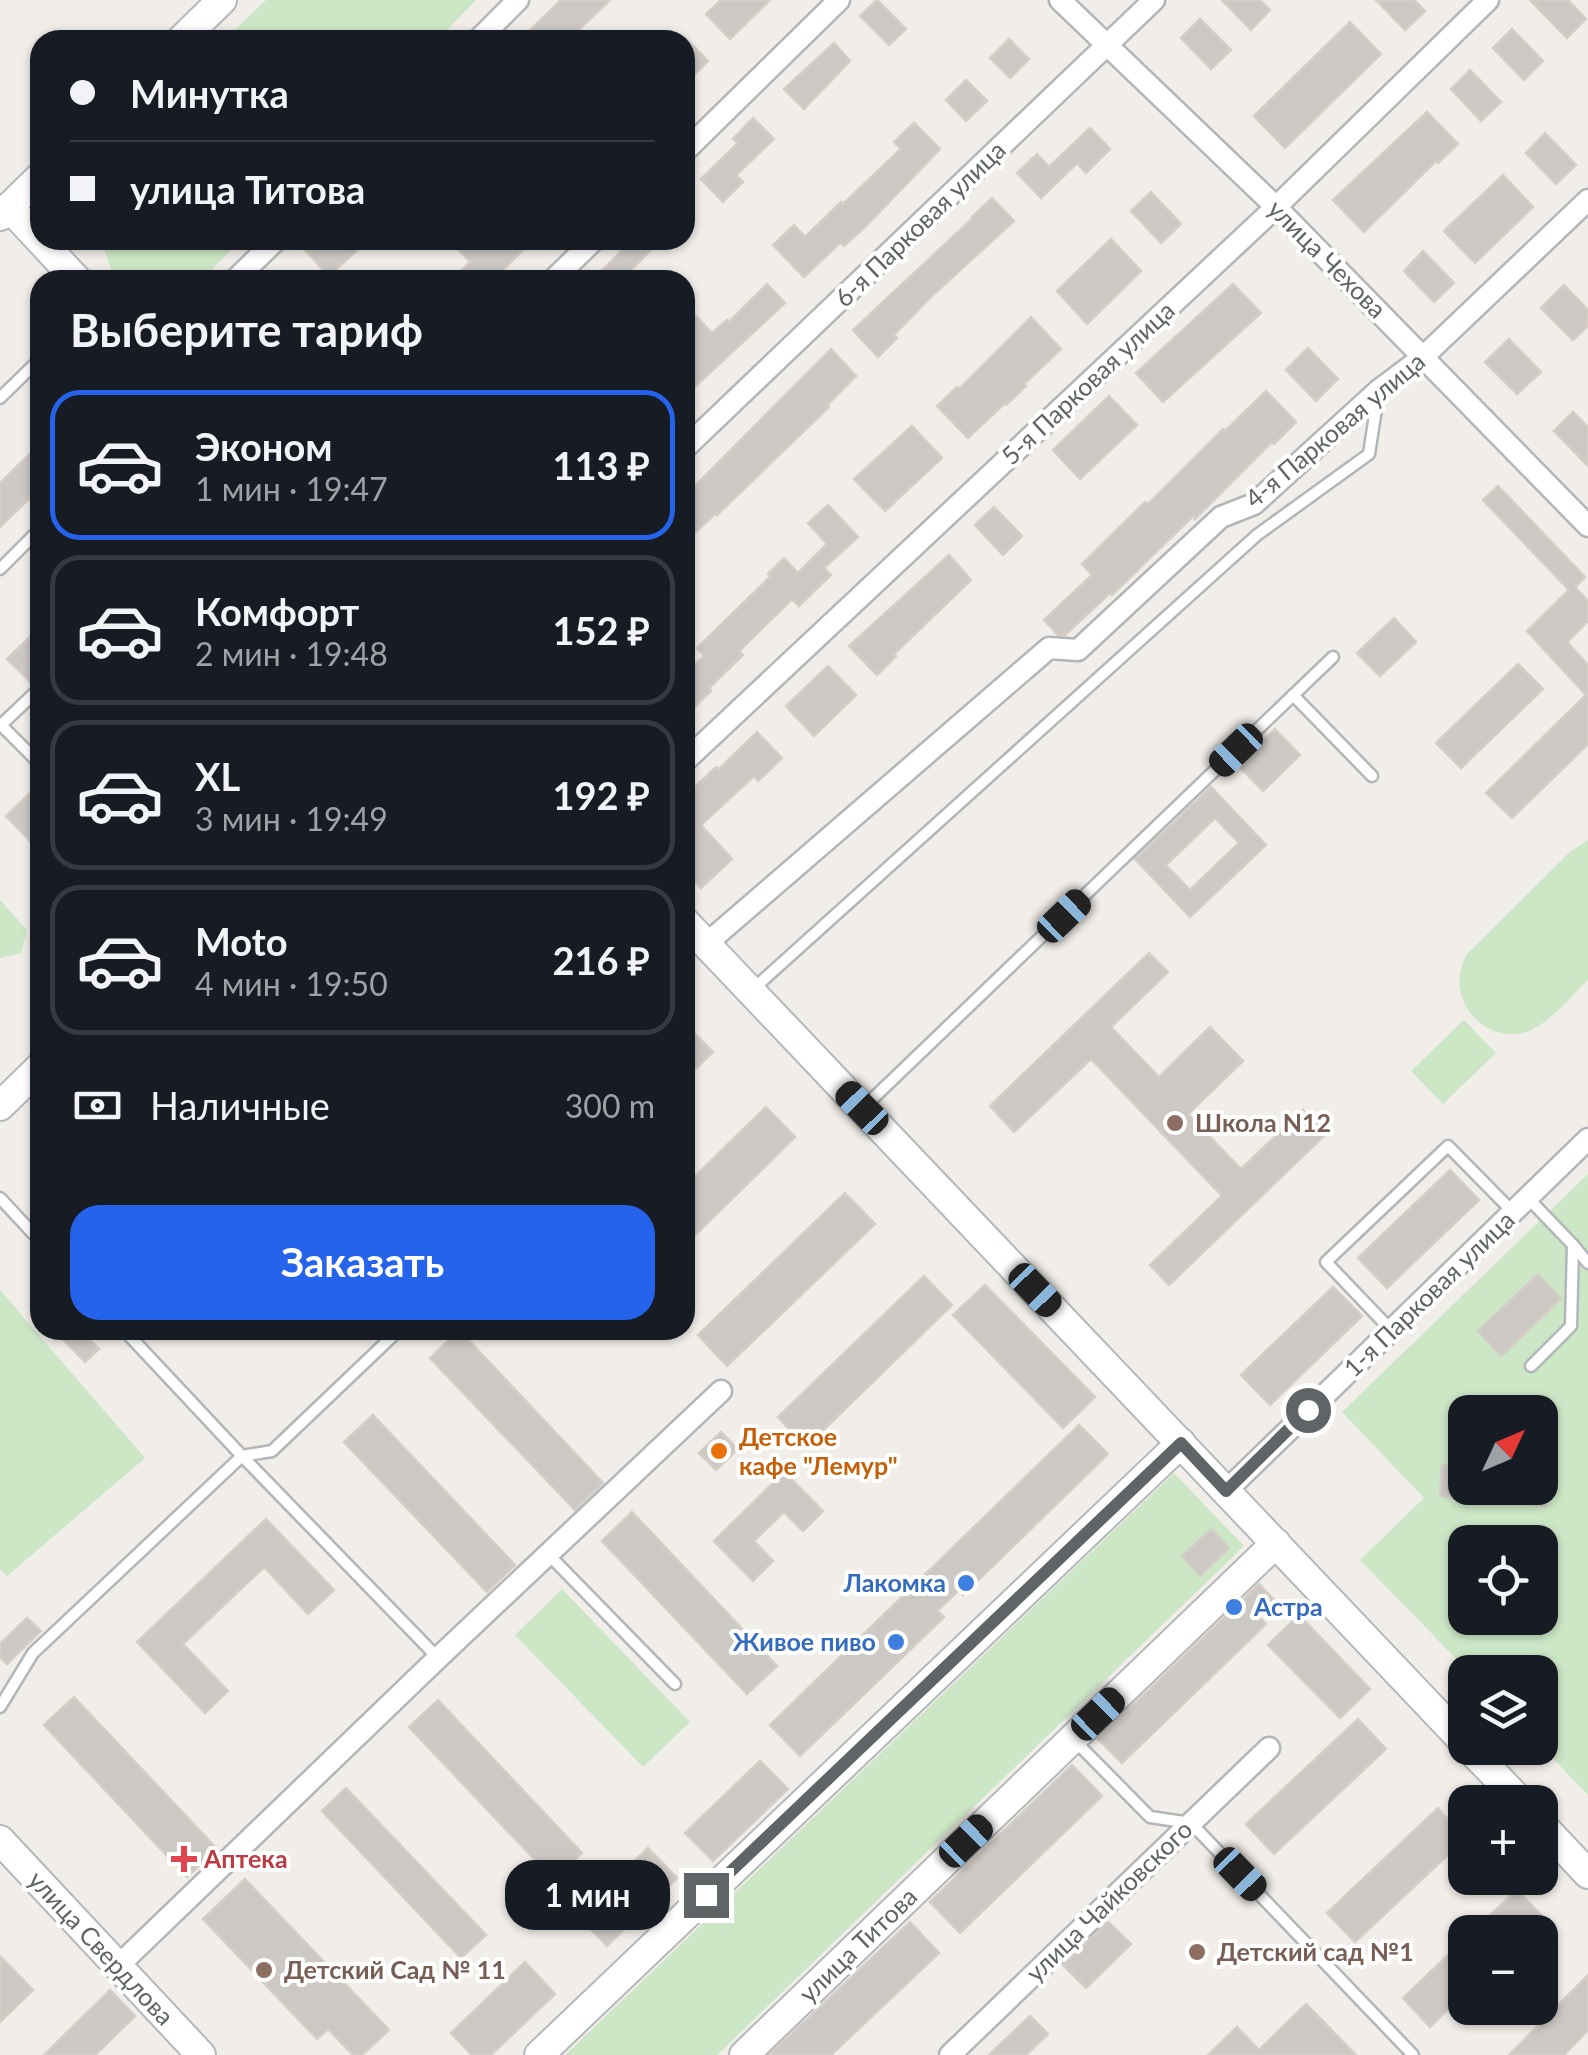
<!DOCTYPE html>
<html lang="ru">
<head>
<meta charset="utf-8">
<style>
	body { margin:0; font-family:Lato,sans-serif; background:#20242c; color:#f1f3f6; height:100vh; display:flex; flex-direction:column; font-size:38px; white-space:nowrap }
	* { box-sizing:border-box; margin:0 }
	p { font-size:32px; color:#9ea1a6 }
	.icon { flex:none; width:55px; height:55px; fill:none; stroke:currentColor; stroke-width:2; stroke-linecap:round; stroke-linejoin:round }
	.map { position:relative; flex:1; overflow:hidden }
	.side { position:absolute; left:30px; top:270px; width:665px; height:1070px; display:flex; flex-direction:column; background:#171b24; border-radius:30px; box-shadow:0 2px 8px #0004 }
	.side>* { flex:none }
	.hud { position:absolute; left:30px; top:30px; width:665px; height:220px; border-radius:30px; box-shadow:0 2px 8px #0004; display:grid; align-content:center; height:220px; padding:0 40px; background:#171b24 }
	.needle { width:65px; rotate:46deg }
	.controls { position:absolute; left:1448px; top:1395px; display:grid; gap:20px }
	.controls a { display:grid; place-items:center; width:110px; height:110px; border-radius:20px; background:#171b24; box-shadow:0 2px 8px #0004; font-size:50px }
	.end { position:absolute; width:45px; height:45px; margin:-22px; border:12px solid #5f6467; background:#fff; box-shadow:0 0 0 5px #fff }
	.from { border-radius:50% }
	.bubble { position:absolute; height:70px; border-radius:30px; background:#171b24; box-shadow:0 2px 8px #0004; font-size:32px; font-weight:700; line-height:70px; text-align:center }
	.car { position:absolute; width:30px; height:60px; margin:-30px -15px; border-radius:12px; box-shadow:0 0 8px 2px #0007; background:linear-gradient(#222 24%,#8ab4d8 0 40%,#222 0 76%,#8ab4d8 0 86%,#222 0) }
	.hud b { display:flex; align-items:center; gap:35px; height:95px; font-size:38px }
	.hud b+b { border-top:2px solid #363941 }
	.hud i { width:25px; height:25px; background:#f1f3f6 }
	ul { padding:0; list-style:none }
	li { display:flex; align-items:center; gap:30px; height:150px; margin:0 20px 15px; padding:0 20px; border:5px solid #363941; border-radius:30px }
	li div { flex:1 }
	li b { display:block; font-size:38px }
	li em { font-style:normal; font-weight:700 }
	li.on { border-color:#2563eb }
	li>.icon { width:90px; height:90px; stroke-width:1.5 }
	h2 { padding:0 40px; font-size:45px; line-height:120px }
	.pay { display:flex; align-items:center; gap:25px; height:110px; padding:0 40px; font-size:38px }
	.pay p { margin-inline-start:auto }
	.action { display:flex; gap:20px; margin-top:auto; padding:20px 40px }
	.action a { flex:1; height:115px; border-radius:30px; background:#2563eb; color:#fff; font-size:40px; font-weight:700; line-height:115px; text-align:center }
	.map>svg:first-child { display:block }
	.green { fill:#cce7c6; fill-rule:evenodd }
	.building { fill:#ccc8c4; stroke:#d5cec6; stroke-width:2.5; fill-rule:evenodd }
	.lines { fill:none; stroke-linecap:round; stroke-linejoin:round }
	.lane-casing { stroke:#b3b6b9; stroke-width:15 }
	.street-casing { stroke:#b3b6b9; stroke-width:25 }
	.secondary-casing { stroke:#b4b8bc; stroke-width:32 }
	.lane { stroke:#fff; stroke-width:10 }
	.street { stroke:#fff; stroke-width:20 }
	.secondary { stroke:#fff; stroke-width:28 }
	.route { stroke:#5f6467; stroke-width:12 }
	.education-dot { fill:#8d6e63; stroke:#fff; stroke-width:4 }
	.food-dot { fill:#e8710a; stroke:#fff; stroke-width:4 }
	.shop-dot { fill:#3f7fe0; stroke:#fff; stroke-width:4 }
	.health-dot { fill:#e0444e; stroke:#fff; stroke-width:4 }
	.labels { text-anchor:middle; stroke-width:8; stroke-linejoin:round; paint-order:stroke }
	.street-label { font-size:25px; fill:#5f6467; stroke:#fff }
	.education-label { font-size:25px; font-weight:bold; fill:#785e54; stroke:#fff; text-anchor:start }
	.food-label { font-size:25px; font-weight:bold; fill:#c56008; stroke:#fff; text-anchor:start }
	.shop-label { font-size:25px; font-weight:bold; fill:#366cbe; stroke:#fff; text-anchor:end }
	.health-label { font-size:25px; font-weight:bold; fill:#be3a42; stroke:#fff; text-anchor:start }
</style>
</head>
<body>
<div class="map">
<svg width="1588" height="2055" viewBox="0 0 1588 2055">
	<rect width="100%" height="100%" fill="#f1ede8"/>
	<g class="green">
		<polygon points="266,0 476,0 437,40 224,40"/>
		<polygon points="101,240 241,240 202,280 115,280"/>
		<path d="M1588,840V980C1571,996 1555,1017 1535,1028C1505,1045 1468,1025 1461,993C1457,979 1461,968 1466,955L1571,851Z"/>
		<polygon points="0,900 27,930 21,953 0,958"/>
		<polygon points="1464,1020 1496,1053 1443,1104 1411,1071"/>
		<path d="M1588,1174V1795L1540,1745V1672H1469L1360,1560L1424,1498L1342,1412ZM1465,1412H1540V1488H1465ZM1465,1542H1540V1618H1465Z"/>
		<polygon points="0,1290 145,1458 7,1576 0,1569"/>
		<polygon points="1174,1473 1244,1546 717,2055 565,2055"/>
		<polygon points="562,1589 690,1722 643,1767 515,1635"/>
	</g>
	<g class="building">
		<polygon points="561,0 610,0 568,40 520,40"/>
		<polygon points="721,0 770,0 730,39 706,14"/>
		<polygon points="877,0 906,29 889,45 860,16"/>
		<polygon points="1222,0 1260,0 1270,10 1251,30"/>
		<polygon points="1376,0 1414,0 1425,11 1405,30"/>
		<polygon points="1530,0 1568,0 1586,19 1567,38"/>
		<polygon points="1200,19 1231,50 1211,69 1181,38"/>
		<polygon points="1350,22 1381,54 1285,148 1254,116"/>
		<polygon points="1512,29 1543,61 1524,80 1493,48"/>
		<polygon points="685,38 708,61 685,84"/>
		<polygon points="1009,39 1029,59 1010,78 990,58"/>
		<polygon points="834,43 850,61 804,109 784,89"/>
		<polygon points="1470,70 1501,102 1481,121 1451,89"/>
		<polygon points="966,80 987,101 966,121 946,100"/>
		<polygon points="1427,112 1458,144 1438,163 1436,161 1364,232 1333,200"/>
		<polygon points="753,118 774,139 736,175 743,182 723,202 701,179 738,143 733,139"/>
		<polygon points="914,123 940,149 865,227 844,246 841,242 804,277 773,245 794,225 805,237 841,202 843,204 901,149 894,142"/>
		<polygon points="1090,128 1110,149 1086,173 1077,163 1041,198 1017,173 1037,154 1049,167"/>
		<polygon points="1545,133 1576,165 1556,184 1526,153"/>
		<polygon points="1503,175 1533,207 1475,263 1444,231"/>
		<polygon points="1151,192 1181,224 1161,243 1131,211"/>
		<polygon points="992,198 1014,221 934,294 894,335 897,338 878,357 853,330 973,218 972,217"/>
		<polygon points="1111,239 1141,271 1087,324 1057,291"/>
		<polygon points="312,240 368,240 329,276 303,248"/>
		<polygon points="470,240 533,240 493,280 452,280 470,262 459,250"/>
		<polygon points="632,240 645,240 653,248 621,280 593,280"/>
		<polygon points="1423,251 1454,283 1434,302 1404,271"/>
		<polygon points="767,284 785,303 685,396 685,304 712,333 727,320 729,322"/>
		<polygon points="1233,284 1261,313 1163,402 1136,373"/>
		<polygon points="1564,285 1588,310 1588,326 1573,340 1541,308"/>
		<polygon points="1031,317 1061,349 1024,384 1026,386 1006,405 1005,403 968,438 937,406 957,387 959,389"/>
		<polygon points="1509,339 1541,372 1517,394 1485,362"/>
		<polygon points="1308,348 1338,379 1316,401 1286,370"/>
		<polygon points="831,349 856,376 827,405 829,407 717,515 716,513 685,542 685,496"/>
		<polygon points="1266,391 1296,422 1274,444 1272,442 1195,519 1193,516 1112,595 1110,593 1065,635 1058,635 1044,620 1092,575 1082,564 1145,502 1148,504 1223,429 1225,431"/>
		<polygon points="1109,396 1137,425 1080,479 1053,450"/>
		<polygon points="1573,412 1588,427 1588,466 1554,431"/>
		<polygon points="912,426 942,458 885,511 854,479"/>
		<polygon points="40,444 40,488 0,527 0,483"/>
		<polygon points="1498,486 1585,577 1575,587 1588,601 1588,621 1567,642 1588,665 1588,744 1512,818 1486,793 1586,695 1527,631 1569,590 1483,500"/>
		<polygon points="828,505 858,537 824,568 831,575 799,606 792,599 739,651 743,655 709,688 711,691 685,716 685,674 704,656 697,648 771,576 768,574 784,558 798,573 827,544 808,523"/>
		<polygon points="994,507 1022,536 1003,555 975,525"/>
		<polygon points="949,555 971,580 894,654 896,656 877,675 849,646"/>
		<polygon points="1394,618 1416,642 1380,676 1357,653"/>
		<polygon points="40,627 40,679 32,684 7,659"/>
		<polygon points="1518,664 1543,689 1461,768 1436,743"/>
		<polygon points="828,666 856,695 814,736 786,706"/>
		<polygon points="1275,729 1300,755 1263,791 1238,765"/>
		<polygon points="757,732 782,758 758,781 754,776 701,825 732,859 701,888 685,870 685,796 716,767 719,769"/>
		<path d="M1211,787L1266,845L1190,917L1135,859ZM1215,818L1239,843L1190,890L1166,865Z"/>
		<polygon points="32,791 40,799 40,851 6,816"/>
		<polygon points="1149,953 1168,972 1111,1027 1159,1077 1210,1027 1243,1061 1188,1114 1241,1169 1303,1110 1326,1134 1169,1285 1150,1265 1222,1196 1091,1059 1014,1132 990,1106"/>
		<polygon points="685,1024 713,1052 685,1079"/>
		<polygon points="766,1107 795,1137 685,1245 685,1186"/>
		<polygon points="1450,1170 1479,1200 1387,1288 1358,1258"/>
		<polygon points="845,1193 875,1224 727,1366 698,1335"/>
		<polygon points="1538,1274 1561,1299 1501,1356 1478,1331"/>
		<polygon points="924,1276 952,1305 806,1447 778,1417"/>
		<polygon points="985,1285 1095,1397 1063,1428 953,1315"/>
		<polygon points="1333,1287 1362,1316 1270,1405 1241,1375"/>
		<polygon points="54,1330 80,1330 99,1349 85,1362"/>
		<polygon points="459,1330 603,1483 575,1510 430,1358"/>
		<polygon points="373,1415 515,1565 487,1592 344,1442"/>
		<polygon points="1079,1425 1108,1454 963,1595 959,1590 937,1611 944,1617 800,1756 770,1725"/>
		<polygon points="721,1432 738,1449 716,1470 699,1453"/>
		<polygon points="1442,1465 1465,1467 1465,1498 1440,1496"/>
		<polygon points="784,1472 823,1511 803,1531 784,1512 754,1541 773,1561 753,1581 714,1541"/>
		<polygon points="1467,1488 1547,1488 1545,1506 1467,1498"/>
		<polygon points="632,1512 777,1666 747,1694 602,1541"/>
		<polygon points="266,1519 334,1590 308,1614 264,1567 183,1644 228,1691 205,1713 137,1642"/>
		<polygon points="1211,1529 1229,1548 1200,1576 1182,1556"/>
		<polygon points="1259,1584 1274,1600 1258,1616 1266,1624 1122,1763 1098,1739"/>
		<polygon points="1299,1615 1370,1689 1340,1718 1268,1645"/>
		<polygon points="27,1618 41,1631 7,1664 0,1657 0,1644"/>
		<polygon points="74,1697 217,1849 187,1877 44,1725"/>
		<polygon points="438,1700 582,1853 554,1880 409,1727"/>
		<polygon points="1358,1719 1386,1749 1274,1854 1246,1824"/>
		<polygon points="760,1761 788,1789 713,1861 685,1833"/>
		<polygon points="1072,1765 1102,1796 960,1933 930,1902"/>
		<polygon points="346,1788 486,1935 461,1958 322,1811"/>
		<polygon points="1438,1808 1465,1839 1355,1942 1327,1913"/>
		<polygon points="648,1848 677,1878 607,1946 578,1916"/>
		<polygon points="245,1879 389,2030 362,2055 353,2055 328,2029 317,2039 203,1919"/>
		<polygon points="1517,1890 1544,1918 1529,1932 1472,1932"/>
		<polygon points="910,1922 939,1953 831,2055 769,2055"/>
		<polygon points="1108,1922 1131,1944 1086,1988 1063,1965"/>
		<polygon points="1465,1939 1465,1993 1430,2027 1403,1998"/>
		<polygon points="0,1956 33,1990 0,2022"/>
		<polygon points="525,1962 555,1994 491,2055 472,2055 451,2033"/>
		<polygon points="1588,1975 1588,2030 1564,2055 1509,2055"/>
		<polygon points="110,1990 135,2016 95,2055 44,2055"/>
		<polygon points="1306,2004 1356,2055 1208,2055 1237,2027 1259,2050"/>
		<polygon points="1030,2016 1048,2034 1026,2055 989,2055"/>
	</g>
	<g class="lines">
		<defs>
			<g id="lane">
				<polyline points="0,398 40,359"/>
				<polyline points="0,569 40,529"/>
				<polyline points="1293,695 1372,776"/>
				<polyline points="0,724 40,764"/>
				<polyline points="1,725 40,688"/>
				<polyline points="751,991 1257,535 1369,454 1378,396"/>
				<polyline points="863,1108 1333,657"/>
				<polyline points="0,1198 40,1241"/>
				<polyline points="1528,1198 1573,1245 1588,1263"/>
				<polyline points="124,1330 242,1456 438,1658"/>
				<polyline points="1391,1330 1326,1262 1448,1146 1513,1212"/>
				<polyline points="1531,1366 1571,1326 1573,1245"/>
				<polyline points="548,1554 675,1684"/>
				<polyline points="0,1707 33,1653 242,1456 272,1451 399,1330"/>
				<polyline points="1073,1739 1150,1817 1191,1823 1413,2055"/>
			</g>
			<g id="street">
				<polyline points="1060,0 1276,207 1588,526"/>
				<polyline points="478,40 518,0"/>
				<polyline points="685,151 839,0"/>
				<polyline points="235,280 276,240"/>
				<polyline points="553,280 594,240"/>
				<polyline points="685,448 1154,0"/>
				<polyline points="685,761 1276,207 1488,0"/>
				<polyline points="706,944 1049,648 1078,650 1221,517 1254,504 1379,390 1423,357 1588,200"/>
				<polyline points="1226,1491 1588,1139"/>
				<polyline points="118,1966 438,1658 721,1391"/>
				<polyline points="950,2055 1269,1748"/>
			</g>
			<g id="secondary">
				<polyline points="181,40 222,0"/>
				<polyline points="9,207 77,280"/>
				<polyline points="0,216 40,177"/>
				<polyline points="685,922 1465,1743"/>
				<polyline points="0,1106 40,1067"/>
				<polyline points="1469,1748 1521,1802"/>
				<polyline points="1540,1823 1588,1874"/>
				<polyline points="0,1840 201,2055"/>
				<polyline points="539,2055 1181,1443"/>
				<polyline points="744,2055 1276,1543"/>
			</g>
		</defs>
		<use href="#lane" class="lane-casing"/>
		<use href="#street" class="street-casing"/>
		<use href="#secondary" class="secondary-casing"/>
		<use href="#lane" class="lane"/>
		<use href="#street" class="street"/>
		<use href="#secondary" class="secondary"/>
	</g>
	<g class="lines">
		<polyline class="route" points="706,1895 1181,1443 1226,1491 1308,1410"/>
	</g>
	<g class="education-dot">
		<circle cx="1175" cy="1123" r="10"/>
		<circle cx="1197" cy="1952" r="10"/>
		<circle cx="264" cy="1970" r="10"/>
	</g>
	<circle class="food-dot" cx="719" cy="1451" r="10"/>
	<g class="shop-dot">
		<circle cx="966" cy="1583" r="10"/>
		<circle cx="1234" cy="1607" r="10"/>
		<circle cx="896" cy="1642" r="10"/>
	</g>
	<path class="health-dot" d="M179 1844h10v10h10v10h-10v10h-10v-10h-10v-10h10z"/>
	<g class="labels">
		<g class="street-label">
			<text transform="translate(920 224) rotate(-44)" y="9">6-я Парковая улица</text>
			<text transform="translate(1327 259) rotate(45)" y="9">улица Чехова</text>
			<text transform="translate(1088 383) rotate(-43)" y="9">5-я Парковая улица</text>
			<text transform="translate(1335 430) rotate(-40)" y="9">4-я Парковая улица</text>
			<text transform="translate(1429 1294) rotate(-44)" y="9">1-я Парковая улица</text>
			<text transform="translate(1109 1901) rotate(-44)" y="9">улица Чайковского</text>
			<text transform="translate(858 1945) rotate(-44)" y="9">улица Титова</text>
			<text transform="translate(101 1948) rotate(47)" y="9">улица Свердлова</text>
		</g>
		<g class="education-label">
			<text x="1195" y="1132">Школа N12</text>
			<text x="1217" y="1961">Детский сад №1</text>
			<text x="284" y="1979">Детский Сад № 11</text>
		</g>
		<g class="food-label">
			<text x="739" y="1446">Детское<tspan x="739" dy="29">кафе "Лемур"</tspan></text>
		</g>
		<g class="shop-label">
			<text x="946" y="1592">Лакомка</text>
			<text x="1254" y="1616" text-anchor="start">Астра</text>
			<text x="876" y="1651">Живое пиво</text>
		</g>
		<g class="health-label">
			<text x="204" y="1868">Аптека</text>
		</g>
	</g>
</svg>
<div class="controls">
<a><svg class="needle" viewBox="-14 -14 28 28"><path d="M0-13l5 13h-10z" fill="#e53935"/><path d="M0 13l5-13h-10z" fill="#9ea1a6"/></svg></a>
<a><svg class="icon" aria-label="locate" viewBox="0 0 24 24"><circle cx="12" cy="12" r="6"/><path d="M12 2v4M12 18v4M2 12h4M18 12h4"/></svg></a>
<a><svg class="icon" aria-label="layers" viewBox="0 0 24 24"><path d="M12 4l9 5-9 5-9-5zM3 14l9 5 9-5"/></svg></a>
<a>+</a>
<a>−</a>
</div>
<i class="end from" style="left:1308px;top:1410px"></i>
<i class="end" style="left:706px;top:1895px"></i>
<div class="bubble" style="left:505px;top:1860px;width:165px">1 мин</div>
<i class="car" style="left:1236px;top:750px;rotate:226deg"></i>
<i class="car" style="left:1064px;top:916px;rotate:46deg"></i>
<i class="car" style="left:862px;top:1108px;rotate:316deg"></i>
<i class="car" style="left:1035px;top:1290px;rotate:136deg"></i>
<i class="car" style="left:1098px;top:1714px;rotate:46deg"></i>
<i class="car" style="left:966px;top:1841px;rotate:46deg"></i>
<i class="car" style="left:1240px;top:1874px;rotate:136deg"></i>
<div class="hud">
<b><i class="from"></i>Минутка</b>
<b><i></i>улица Титова</b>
</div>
<section class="side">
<h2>Выберите тариф</h2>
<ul>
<li class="on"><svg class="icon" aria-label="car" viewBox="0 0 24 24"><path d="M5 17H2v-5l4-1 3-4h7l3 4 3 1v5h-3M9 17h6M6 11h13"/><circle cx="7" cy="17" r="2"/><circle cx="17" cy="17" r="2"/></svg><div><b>Эконом</b><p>1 мин · 19:47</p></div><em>113 ₽</em></li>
<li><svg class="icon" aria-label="car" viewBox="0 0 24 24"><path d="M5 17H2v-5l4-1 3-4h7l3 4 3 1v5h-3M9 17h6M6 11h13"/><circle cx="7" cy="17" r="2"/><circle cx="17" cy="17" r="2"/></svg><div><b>Комфорт</b><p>2 мин · 19:48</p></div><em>152 ₽</em></li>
<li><svg class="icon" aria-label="car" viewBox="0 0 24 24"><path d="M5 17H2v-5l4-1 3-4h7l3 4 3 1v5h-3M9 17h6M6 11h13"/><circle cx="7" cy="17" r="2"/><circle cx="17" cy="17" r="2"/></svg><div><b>XL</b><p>3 мин · 19:49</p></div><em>192 ₽</em></li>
<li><svg class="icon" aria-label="car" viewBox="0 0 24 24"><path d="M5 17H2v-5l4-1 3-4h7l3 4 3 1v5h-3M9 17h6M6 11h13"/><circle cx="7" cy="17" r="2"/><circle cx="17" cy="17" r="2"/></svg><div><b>Moto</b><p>4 мин · 19:50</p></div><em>216 ₽</em></li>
</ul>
<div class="pay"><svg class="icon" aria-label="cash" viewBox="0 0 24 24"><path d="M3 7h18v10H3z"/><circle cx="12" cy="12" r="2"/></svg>Наличные<p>300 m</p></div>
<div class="action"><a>Заказать</a></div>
</section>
</div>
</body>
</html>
